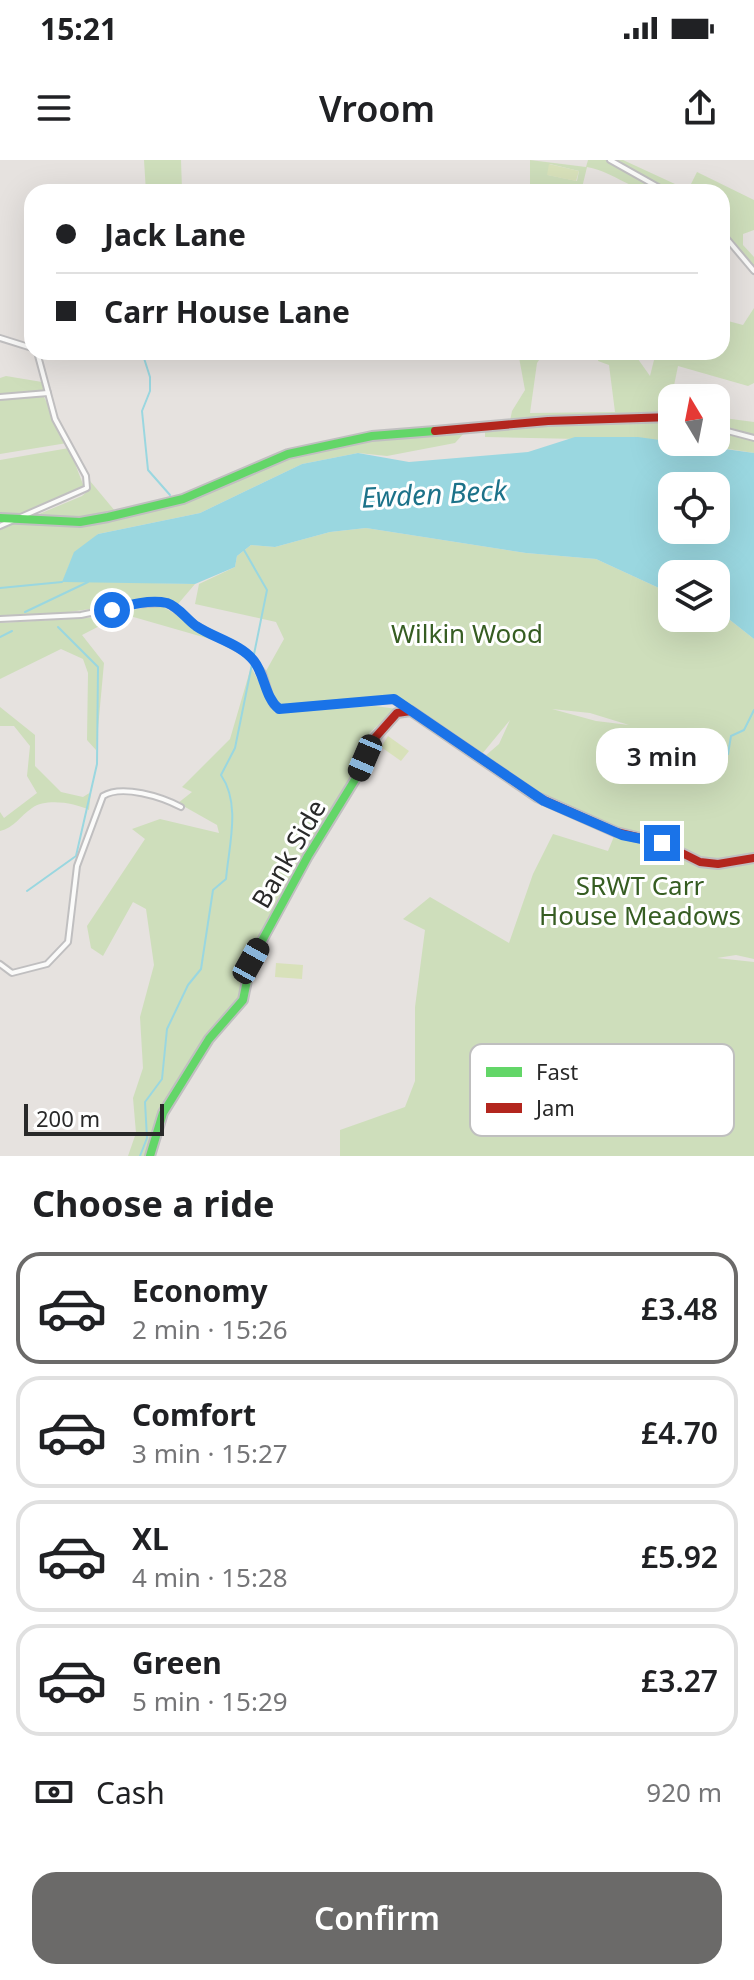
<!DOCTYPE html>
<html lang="en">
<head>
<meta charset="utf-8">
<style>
	body { margin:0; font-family:"Noto Sans",sans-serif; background:#f2f2f2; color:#202124; height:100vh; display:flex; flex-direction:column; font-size:30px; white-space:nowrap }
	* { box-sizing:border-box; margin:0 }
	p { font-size:26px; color:#757577 }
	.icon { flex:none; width:44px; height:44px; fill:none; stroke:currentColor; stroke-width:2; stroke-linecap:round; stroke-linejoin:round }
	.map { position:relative; height:996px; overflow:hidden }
	.details { display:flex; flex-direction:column; background:#fff; flex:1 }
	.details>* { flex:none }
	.guide { position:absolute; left:24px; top:24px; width:706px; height:176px; border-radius:24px; box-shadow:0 8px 32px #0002; display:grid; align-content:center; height:176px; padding:0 32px; background:#fff }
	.needle { width:52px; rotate:350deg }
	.controls { position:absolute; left:658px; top:224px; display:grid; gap:16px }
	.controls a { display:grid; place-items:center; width:72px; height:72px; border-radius:16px; background:#fff; box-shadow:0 8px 32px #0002; font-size:40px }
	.scale { position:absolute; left:24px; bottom:20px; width:140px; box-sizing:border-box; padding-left:8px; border:4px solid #292929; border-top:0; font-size:22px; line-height:28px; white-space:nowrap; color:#292929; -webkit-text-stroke:6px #fff; paint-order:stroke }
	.end { position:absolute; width:36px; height:36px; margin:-18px; border:10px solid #1a73e8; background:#fff; box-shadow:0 0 0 4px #fff }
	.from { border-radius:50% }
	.bubble { position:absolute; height:56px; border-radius:24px; background:#fff; box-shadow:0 8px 32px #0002; font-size:26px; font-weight:600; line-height:56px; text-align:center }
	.car { position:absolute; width:24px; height:48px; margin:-24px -12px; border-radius:10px; box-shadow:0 0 6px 2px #0007; background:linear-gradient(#222 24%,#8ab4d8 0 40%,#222 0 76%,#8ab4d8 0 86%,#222 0) }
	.guide b { display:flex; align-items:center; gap:28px; height:76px; font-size:30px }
	.guide b+b { border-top:2px solid #e0e0e0 }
	.guide i { width:20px; height:20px; background:#202124 }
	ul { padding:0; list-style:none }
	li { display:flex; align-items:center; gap:24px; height:112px; margin:0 16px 12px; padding:0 16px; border:4px solid #e0e0e0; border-radius:24px }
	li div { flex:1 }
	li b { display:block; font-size:30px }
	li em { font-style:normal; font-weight:600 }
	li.current { border-color:#6b6a69 }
	li>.icon { width:72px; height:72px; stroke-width:1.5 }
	h2 { padding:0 32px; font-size:36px; line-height:96px }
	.pay { display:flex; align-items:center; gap:20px; height:88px; padding:0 32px; font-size:30px }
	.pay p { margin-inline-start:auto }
	.cta { display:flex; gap:16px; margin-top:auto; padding:16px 32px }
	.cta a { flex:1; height:92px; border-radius:24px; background:#6b6a69; color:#fff; font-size:32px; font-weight:600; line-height:92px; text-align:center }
	.status { display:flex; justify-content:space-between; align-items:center; height:56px; padding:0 40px; background:#fff; direction:ltr }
	.status svg { height:22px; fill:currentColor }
	header { display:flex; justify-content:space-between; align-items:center; height:104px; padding:0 32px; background:#fff; font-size:36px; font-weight:600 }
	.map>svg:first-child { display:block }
	.green { fill:#cedebb; fill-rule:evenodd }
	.pitch { fill:#d8e1ba }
	.water { fill:#9ad7e0; fill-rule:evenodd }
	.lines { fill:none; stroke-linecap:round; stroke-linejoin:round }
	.stream { stroke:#9ad7e0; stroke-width:2 }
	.street-casing { stroke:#c0bfc0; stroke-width:8 }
	.fast-casing { stroke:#c0bfc0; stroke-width:12 }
	.jam-casing { stroke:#c0bfc0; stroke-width:12 }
	.street { stroke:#fbfbfa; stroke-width:4 }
	.fast { stroke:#63d668; stroke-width:8 }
	.jam { stroke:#b3261e; stroke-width:8 }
	.route { stroke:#1a73e8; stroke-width:10 }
	.labels { text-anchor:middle; stroke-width:6; stroke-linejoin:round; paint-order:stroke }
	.park-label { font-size:26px; fill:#365d22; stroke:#fff }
	.street-label { font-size:26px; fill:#292929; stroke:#fff }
	.water-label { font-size:28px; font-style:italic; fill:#1c7289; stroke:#fff }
	.key { fill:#fff; stroke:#bfbfbf; stroke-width:2 }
	.key-label { font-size:22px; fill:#292929 }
</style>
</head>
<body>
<div class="status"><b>15:21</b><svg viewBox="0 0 49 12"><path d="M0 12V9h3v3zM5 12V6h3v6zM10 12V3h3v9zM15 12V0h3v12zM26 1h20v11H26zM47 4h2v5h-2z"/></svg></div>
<header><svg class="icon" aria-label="menu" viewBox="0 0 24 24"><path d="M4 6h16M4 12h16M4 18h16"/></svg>Vroom<svg class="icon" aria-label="share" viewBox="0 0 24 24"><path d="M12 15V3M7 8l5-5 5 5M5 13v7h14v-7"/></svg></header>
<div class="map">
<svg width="754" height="996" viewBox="0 0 754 996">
	<rect width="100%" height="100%" fill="#e6e2df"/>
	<g class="green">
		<polygon points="144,0 181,0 182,30 146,32"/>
		<path d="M530,0L586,7L588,0H606L664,32C629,32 618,13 587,7L581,32H515L530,29ZM550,4L579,11L577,21L548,15Z"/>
		<polygon points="614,0 623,0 688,30 697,12 754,40 754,70 743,74 743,85 754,97 754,108 722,71 722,32 670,32"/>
		<polygon points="754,148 754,223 748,226 678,206 669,250 672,255 510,261 512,251 525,230 518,192 543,194 537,203 530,253 615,252 609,205 598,201 600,192 633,192 650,216 654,200 645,192 722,192 722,153 728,161 743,165"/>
		<polygon points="6,216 42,222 44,232 0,235 0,218"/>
		<polygon points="44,237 67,283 0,294 0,239"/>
		<polygon points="716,257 754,262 754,293 684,282 716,282"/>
		<polygon points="663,258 672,260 672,281 485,277 485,269"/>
		<path d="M465,272L455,283L387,296L358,293L302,304L200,353L98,374L70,403L63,421L195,424L178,444C147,433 114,446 83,450C57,454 27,457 0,456V370L20,361L79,364L190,340L289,297L373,278Z"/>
		<polygon points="69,288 84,327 18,356 0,356 0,300"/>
		<polygon points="90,321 115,351 80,360 32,357 82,336 91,328"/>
		<path d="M366,368L526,393L596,399L672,434V458H716V449L754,479V697L719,703L702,702L665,683L620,673L539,636L484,597L499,584L510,560L482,594L397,536L281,546L276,543L266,511L284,479L276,462L195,444L199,424L235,407L237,396L251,385L275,387L330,372ZM552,549L590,553L629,565L596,561Z"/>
		<polygon points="160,445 212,476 210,479 123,454 82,475 104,503 96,590 87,580 88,513 83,499 61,489 0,519 0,463 87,458"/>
		<polygon points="251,507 275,553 375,546 397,549 369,573 373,577 353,619 247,800 243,832 160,952 147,996 128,996 136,973 133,938 143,908 140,857 154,805 146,749 133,742 103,796 91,788 87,766 145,679 132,669 160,659 219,673 217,665 178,643 192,632 182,627 230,579"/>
		<path d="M0,547L35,575V606L61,632L83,637L91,632L89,650C75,643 46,638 32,648C20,656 14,668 0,671V652L4,658L37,633L27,616L30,586L14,566H0Z"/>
		<path d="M553,674L608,691L615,674C631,681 649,680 664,687C708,706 704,712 754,700V799L736,795L717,798L754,802V996H340V970L405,947L415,921V847L425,770L403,759L430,737L509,783L533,714Z"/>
	</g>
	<g class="pitch">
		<polygon points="549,4 579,11 576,21 547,15"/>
		<polygon points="388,576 409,591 401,601 381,587"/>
		<polygon points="276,803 303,805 302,819 275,817"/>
	</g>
	<path class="water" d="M575,277H638L754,293V479L716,449V414H672V434L596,399L526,393L366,368L330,372L275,387L251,385L237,396L235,407L195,424L62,422L74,392L98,374L200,353L302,304L358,293L409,302L528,292ZM672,326H716V370H672Z"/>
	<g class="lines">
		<g class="stream">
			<polyline points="142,192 150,217 150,231 142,251 148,310 170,335"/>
			<polyline points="0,428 62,422"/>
			<polyline points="25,452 88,422"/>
			<polyline points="0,477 12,471"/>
			<polyline points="728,594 731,576 744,570 754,550"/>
			<polyline points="27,731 76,696 97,604 98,507 58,467"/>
			<path d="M140,996L147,978L145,942L162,919L167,869L188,825L201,809L213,730L226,719C229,685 241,644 221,615L235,588L267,430L244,390"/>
		</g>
		<defs>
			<g id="street">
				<polyline points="610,0 667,32"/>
				<polyline points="722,73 754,111"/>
				<polyline points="0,178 32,188"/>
				<polyline points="0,237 48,233"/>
				<polyline points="716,268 754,278"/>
				<polyline points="0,366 87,328 86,316 55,259 37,192"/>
				<polyline points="0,459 81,455 128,445 167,443 196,465 249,495 263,513 273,545 279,549 391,539 411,551"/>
				<path d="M0,804L12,813L47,804L68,782L77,706L103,636C122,624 162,637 181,647"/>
			</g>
			<g id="fast">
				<polyline points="0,358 80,362 108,357 183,339 288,294 372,276 435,271"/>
				<polyline points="150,996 163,953 209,879 243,840 251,801 308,696 356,618 373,580"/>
			</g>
			<g id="jam">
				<polyline points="435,271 548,261 672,257"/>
				<polyline points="373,580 397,553 411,551 537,637 616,672 662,683 700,702 718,704 754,698"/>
			</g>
		</defs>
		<use href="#street" class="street-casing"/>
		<use href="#fast" class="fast-casing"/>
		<use href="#jam" class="jam-casing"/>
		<use href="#street" class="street"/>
		<use href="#fast" class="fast"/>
		<use href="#jam" class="jam"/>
	</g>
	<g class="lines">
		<path class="route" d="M112,450C129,445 150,439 167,443C179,447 186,459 196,466C214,478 241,484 254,501C265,515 265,538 279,549L394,539L544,641L622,675L662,683"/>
	</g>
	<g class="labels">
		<g class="park-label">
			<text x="467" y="483">Wilkin Wood</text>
			<text x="640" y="735">SRWT Carr<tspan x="640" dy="30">House Meadows</tspan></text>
		</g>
		<g class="street-label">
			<text transform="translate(289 694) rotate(-60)" y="9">Bank Side</text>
		</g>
		<g class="water-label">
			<text transform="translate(434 334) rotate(-3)" y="10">Ewden Beck</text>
		</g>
	</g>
	<rect x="470" y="884" width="264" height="92" rx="12" class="key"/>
	<rect x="486" y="907" width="36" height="10" fill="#63d668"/>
	<rect x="486" y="943" width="36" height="10" fill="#b3261e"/>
	<g class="key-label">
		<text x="536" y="920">Fast</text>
		<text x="536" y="956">Jam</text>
	</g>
</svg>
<div class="controls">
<a><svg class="needle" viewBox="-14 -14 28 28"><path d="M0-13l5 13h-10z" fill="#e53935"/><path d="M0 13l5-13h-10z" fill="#757577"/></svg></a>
<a><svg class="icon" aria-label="locate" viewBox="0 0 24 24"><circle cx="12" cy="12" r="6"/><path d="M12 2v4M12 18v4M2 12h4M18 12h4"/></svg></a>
<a><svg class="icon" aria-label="layers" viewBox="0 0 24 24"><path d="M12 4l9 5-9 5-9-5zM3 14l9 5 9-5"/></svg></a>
</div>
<div class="scale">200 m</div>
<i class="end from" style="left:112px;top:450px"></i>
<i class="end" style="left:662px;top:683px"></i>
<div class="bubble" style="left:596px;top:568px;width:132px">3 min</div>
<i class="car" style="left:365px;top:598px;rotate:203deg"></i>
<i class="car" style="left:251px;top:801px;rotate:29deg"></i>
<div class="guide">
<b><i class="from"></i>Jack Lane</b>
<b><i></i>Carr House Lane</b>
</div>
</div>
<section class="details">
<h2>Choose a ride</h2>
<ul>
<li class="current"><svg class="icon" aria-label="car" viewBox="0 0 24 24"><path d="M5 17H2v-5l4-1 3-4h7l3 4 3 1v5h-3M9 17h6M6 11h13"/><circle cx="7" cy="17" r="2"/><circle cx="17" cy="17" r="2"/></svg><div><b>Economy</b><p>2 min · 15:26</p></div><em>£3.48</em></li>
<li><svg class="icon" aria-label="car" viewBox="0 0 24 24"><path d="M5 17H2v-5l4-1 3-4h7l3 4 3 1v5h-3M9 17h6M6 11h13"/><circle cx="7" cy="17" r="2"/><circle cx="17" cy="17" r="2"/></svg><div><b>Comfort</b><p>3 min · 15:27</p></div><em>£4.70</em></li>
<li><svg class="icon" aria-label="car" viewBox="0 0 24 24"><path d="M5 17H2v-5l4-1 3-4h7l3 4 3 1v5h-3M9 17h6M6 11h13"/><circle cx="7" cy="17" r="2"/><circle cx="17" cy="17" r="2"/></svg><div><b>XL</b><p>4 min · 15:28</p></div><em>£5.92</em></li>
<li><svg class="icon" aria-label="car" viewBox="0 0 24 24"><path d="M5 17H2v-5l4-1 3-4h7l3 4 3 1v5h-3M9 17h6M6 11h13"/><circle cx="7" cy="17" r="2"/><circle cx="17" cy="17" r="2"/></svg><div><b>Green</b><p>5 min · 15:29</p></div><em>£3.27</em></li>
</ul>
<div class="pay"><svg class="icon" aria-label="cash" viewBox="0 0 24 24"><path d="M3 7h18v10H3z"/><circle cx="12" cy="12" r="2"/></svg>Cash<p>920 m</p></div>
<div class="cta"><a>Confirm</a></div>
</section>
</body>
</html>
